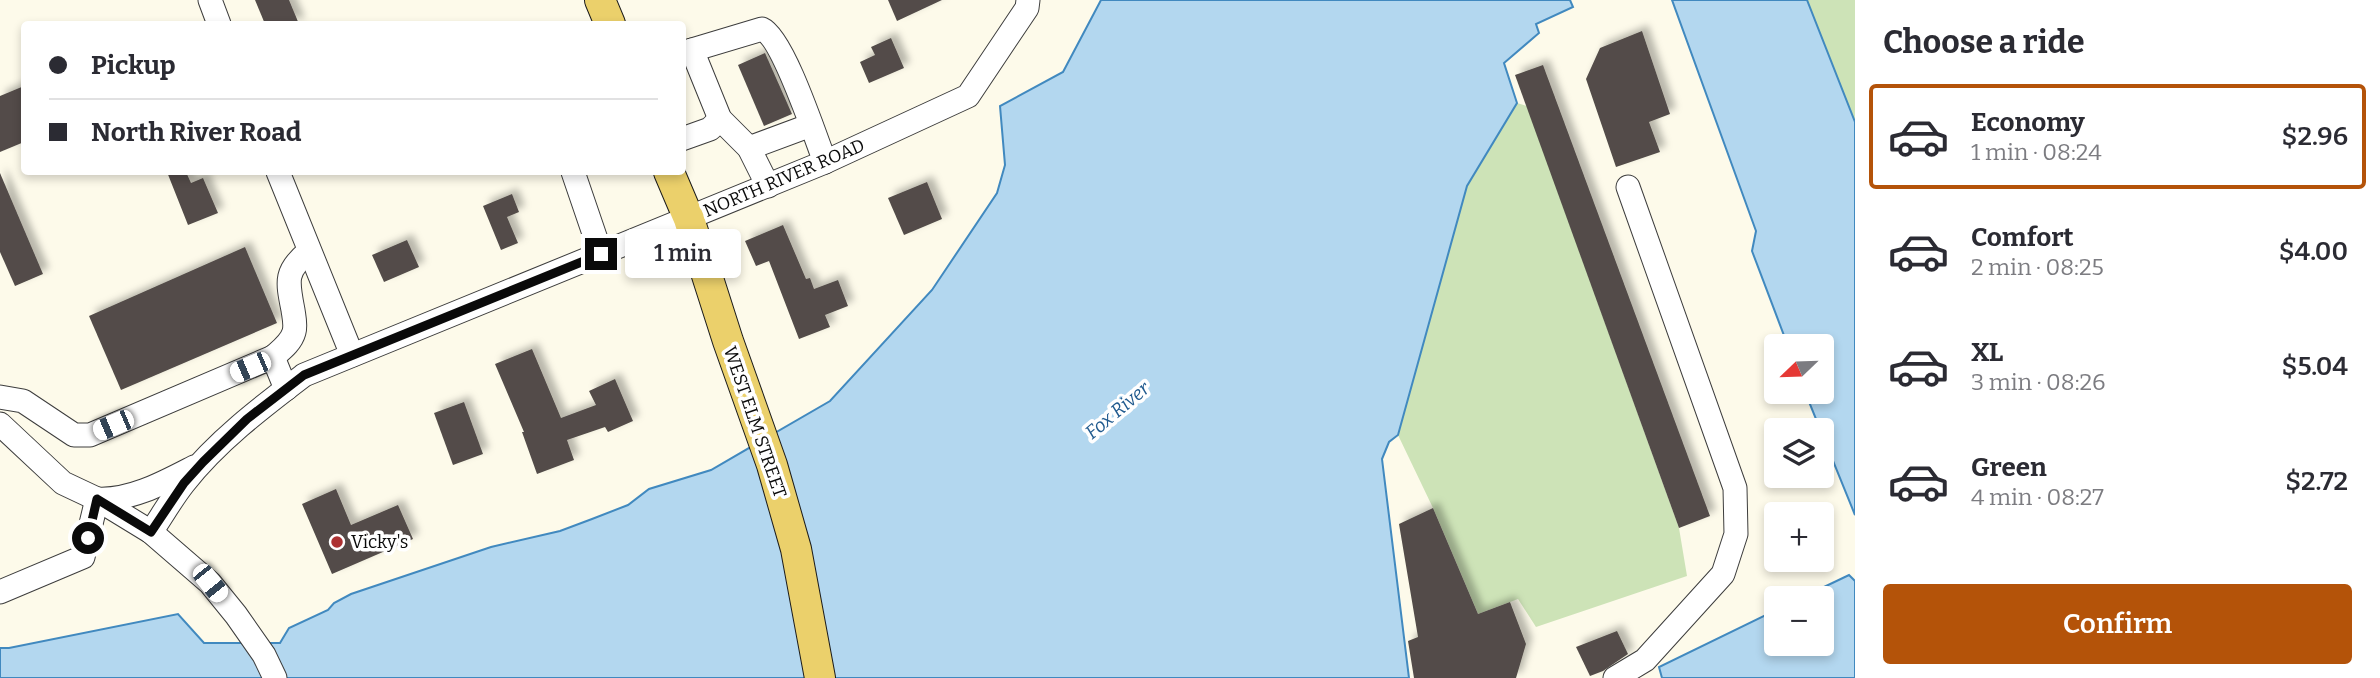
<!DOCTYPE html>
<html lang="en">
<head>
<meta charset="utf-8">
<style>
	body { margin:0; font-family:Bitter,serif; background:#f2f2f3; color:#2b2b33; height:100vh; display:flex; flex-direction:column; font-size:26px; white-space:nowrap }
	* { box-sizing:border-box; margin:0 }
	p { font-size:23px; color:#7c7c81 }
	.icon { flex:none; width:38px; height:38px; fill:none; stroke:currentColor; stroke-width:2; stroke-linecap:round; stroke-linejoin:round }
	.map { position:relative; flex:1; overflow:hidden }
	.drawer { display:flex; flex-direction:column; background:#fff; width:525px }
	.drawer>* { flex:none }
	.banner { position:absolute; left:21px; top:21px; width:665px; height:154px; border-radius:7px; box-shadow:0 4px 10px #0003; display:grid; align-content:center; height:154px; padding:0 28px; background:#fff }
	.needle { width:46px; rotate:247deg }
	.fabs { position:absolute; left:1764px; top:334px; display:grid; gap:14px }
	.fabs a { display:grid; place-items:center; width:70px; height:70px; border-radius:7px; background:#fff; box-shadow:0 4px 10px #0003; font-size:35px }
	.end { position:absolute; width:32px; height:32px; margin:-16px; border:9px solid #0a0a0a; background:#fff; box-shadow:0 0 0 4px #fff }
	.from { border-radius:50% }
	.bubble { position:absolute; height:49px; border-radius:7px; background:#fff; box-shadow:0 4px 10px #0003; font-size:23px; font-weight:600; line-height:49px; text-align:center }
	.car { position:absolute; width:21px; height:42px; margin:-21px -10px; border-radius:9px; box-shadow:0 0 5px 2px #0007; background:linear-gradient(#fff 24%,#345 0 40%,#fff 0 76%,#345 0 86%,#fff 0) }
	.banner b { display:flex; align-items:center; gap:24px; height:66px; font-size:26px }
	.banner b+b { border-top:2px solid #e1e1e2 }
	.banner i { width:18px; height:18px; background:#2b2b33 }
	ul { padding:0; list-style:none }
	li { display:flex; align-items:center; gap:21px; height:105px; margin:0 14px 10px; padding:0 14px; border:4px solid transparent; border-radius:7px }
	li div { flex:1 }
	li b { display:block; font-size:26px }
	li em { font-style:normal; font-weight:600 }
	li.selected { border-color:#b45309 }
	li>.icon { width:63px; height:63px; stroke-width:1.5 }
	h2 { padding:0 28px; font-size:32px; line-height:84px }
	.cta { display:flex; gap:14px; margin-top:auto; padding:14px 28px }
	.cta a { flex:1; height:80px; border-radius:7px; background:#b45309; color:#fff; font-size:28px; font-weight:600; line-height:80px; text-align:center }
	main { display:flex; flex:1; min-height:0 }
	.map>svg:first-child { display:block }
	.grass { fill:#cde3b7 }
	.water { fill:#b3d7ef; stroke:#4189bf; stroke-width:2 }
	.building { fill:#524c48; filter:url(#shadow) }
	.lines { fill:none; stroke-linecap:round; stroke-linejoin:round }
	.minor-casing { stroke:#3d3d3d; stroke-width:25 }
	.major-casing { stroke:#1b1b1b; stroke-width:32 }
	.minor { stroke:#fff; stroke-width:23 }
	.major { stroke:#ebd06b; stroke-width:30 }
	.route { stroke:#0a0a0a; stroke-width:9 }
	.poi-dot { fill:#ac3132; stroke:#fff; stroke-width:2.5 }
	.labels { text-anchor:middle; stroke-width:7; stroke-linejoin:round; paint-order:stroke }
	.street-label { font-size:18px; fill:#0a0a0a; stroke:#fff }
	.poi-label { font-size:18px; fill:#0a0a0a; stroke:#fff; text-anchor:start }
	.water-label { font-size:19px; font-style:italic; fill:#215b8f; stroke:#fff }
</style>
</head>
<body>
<main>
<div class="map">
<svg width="1855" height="678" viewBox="0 0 1855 678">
	<defs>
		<filter id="shadow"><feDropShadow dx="6" dy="-6" stdDeviation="3.5" flood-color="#0004"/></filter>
	</defs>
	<rect width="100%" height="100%" fill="#fdfaea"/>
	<g class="grass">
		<polygon points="1807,0 1855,0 1855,122"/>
		<polygon points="1517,103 1527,106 1679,528 1687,576 1536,627 1518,599 1478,614 1433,508 1398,435 1467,186"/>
	</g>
	<g class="water">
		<polygon points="1101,0 1570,0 1573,7 1536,24 1539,33 1504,63 1517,103 1467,186 1398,435 1389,442 1382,459 1409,678 0,678 0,648 9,648 178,614 204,643 280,643 289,628 328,610 334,603 351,594 491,547 560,531 592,519 628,505 649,489 711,470 830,401 932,290 997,193 1005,165 1000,106 1063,72"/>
		<polygon points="1672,0 1807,0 1855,122 1855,515 1805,392 1822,392 1822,346 1788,346 1752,251 1756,231"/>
		<polygon points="1849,575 1855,581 1855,678 1662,678 1659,667 1776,610 1776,644 1822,644 1822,598 1801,598"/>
	</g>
	<g class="building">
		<polygon points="255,0 289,0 299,24 265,24"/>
		<polygon points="888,0 942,0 897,21"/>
		<polygon points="1642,31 1670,114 1649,122 1660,152 1616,167 1586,79 1600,48"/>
		<polygon points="891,38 904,68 869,83 860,62 875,55 871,47"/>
		<polygon points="765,53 792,114 764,126 738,65"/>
		<polygon points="1543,65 1710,516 1679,528 1515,75"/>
		<polygon points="24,86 24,142 0,152 0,96"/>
		<polygon points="167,172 186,172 191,183 203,178 218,213 188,225"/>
		<polygon points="0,173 43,274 15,286 0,252"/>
		<polygon points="927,182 942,219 904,235 888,198"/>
		<polygon points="512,194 519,212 507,217 518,243 501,250 483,206"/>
		<polygon points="783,225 806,279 810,278 814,289 838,280 848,306 825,315 830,327 799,339 769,261 756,266 745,241"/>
		<polygon points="407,240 419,267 384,282 372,255"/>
		<polygon points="245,247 277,323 121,390 89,316"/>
		<polygon points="532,349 561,418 596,405 589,391 615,379 633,421 608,432 605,427 567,440 574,460 537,474 522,432 524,432 495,364"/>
		<polygon points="464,402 483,454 453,465 434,413"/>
		<polygon points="336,489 351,525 398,505 413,539 332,574 302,504"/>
		<polygon points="1433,508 1478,614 1510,602 1526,644 1516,678 1414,678 1408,641 1418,637 1399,524"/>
		<polygon points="1617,631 1628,654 1603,671 1590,676 1576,647"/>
	</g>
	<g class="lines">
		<defs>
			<g id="minor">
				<polyline points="210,0 219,24"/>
				<polyline points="692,50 720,119 749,148 768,186"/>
				<path d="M682,53L762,29C783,38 815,136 825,162"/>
				<polyline points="682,139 710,129 720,119"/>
				<polyline points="749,148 811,125"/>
				<polyline points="278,172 352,355"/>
				<polyline points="573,172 601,254"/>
				<path d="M273,357C281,350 291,343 294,332C296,325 294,317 293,310C287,280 285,271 309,251"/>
				<polyline points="0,397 23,401 74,435 90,435 273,357 286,389"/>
				<polyline points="0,424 63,483 97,499 151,532 210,583 236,615 264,655 275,678"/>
				<path d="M151,532C162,516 172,498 184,483C217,441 262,407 304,375L825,162L968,96L1027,8L1028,0"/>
				<path d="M0,592L83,557L97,499C131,501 165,482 194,467"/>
				<polyline points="1615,678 1645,660 1723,574 1736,534 1735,488 1628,187"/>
			</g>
			<g id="major">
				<polyline points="600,0 610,24"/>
				<polyline points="669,172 689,219 728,341 772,465 796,549 820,678"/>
			</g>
		</defs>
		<use href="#minor" class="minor-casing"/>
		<use href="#major" class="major-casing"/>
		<use href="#minor" class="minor"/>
		<use href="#major" class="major"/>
	</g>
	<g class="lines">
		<polyline class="route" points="88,538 97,499 151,532 184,483 203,462 247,419 304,375 601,254"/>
	</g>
	<circle class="poi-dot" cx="337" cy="542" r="7"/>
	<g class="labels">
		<g class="street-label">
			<text transform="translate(784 178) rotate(-23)" y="6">NORTH RIVER ROAD</text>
			<text transform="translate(755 422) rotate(71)" y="6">WEST ELM STREET</text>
		</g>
		<g class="poi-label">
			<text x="351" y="548">Vicky's</text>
		</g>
		<g class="water-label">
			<text transform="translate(1117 410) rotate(-40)" y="7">Fox River</text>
		</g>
	</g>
</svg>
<div class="fabs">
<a><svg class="needle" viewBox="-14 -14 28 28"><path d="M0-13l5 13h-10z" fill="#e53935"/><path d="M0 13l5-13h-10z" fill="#7c7c81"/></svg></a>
<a><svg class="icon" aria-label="layers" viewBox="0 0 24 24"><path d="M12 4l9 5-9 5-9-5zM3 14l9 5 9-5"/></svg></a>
<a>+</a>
<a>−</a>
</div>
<i class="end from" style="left:88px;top:538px"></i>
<i class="end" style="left:601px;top:254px"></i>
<div class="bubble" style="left:625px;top:229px;width:116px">1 min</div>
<i class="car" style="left:250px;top:367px;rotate:247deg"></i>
<i class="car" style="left:113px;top:425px;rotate:247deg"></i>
<i class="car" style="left:210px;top:583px;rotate:141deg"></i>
<div class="banner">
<b><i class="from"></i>Pickup</b>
<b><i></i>North River Road</b>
</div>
</div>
<section class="drawer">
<h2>Choose a ride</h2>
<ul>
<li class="selected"><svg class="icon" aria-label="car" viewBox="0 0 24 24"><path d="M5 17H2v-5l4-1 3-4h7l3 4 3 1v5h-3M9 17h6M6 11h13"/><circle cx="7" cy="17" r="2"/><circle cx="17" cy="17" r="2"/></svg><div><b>Economy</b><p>1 min · 08:24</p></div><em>$2.96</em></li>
<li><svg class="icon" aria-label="car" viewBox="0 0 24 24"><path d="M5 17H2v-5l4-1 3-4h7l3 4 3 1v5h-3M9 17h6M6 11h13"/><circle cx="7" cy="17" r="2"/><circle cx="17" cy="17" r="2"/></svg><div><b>Comfort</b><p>2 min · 08:25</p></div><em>$4.00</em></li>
<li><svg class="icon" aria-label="car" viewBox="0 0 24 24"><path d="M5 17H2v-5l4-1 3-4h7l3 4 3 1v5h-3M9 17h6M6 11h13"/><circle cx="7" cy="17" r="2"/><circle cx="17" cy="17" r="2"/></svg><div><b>XL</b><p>3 min · 08:26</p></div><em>$5.04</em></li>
<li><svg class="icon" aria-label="car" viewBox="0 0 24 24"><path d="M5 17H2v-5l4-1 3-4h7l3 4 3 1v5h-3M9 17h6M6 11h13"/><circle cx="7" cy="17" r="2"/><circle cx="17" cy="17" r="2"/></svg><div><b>Green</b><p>4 min · 08:27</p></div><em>$2.72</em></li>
</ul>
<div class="cta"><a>Confirm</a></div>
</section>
</main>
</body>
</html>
